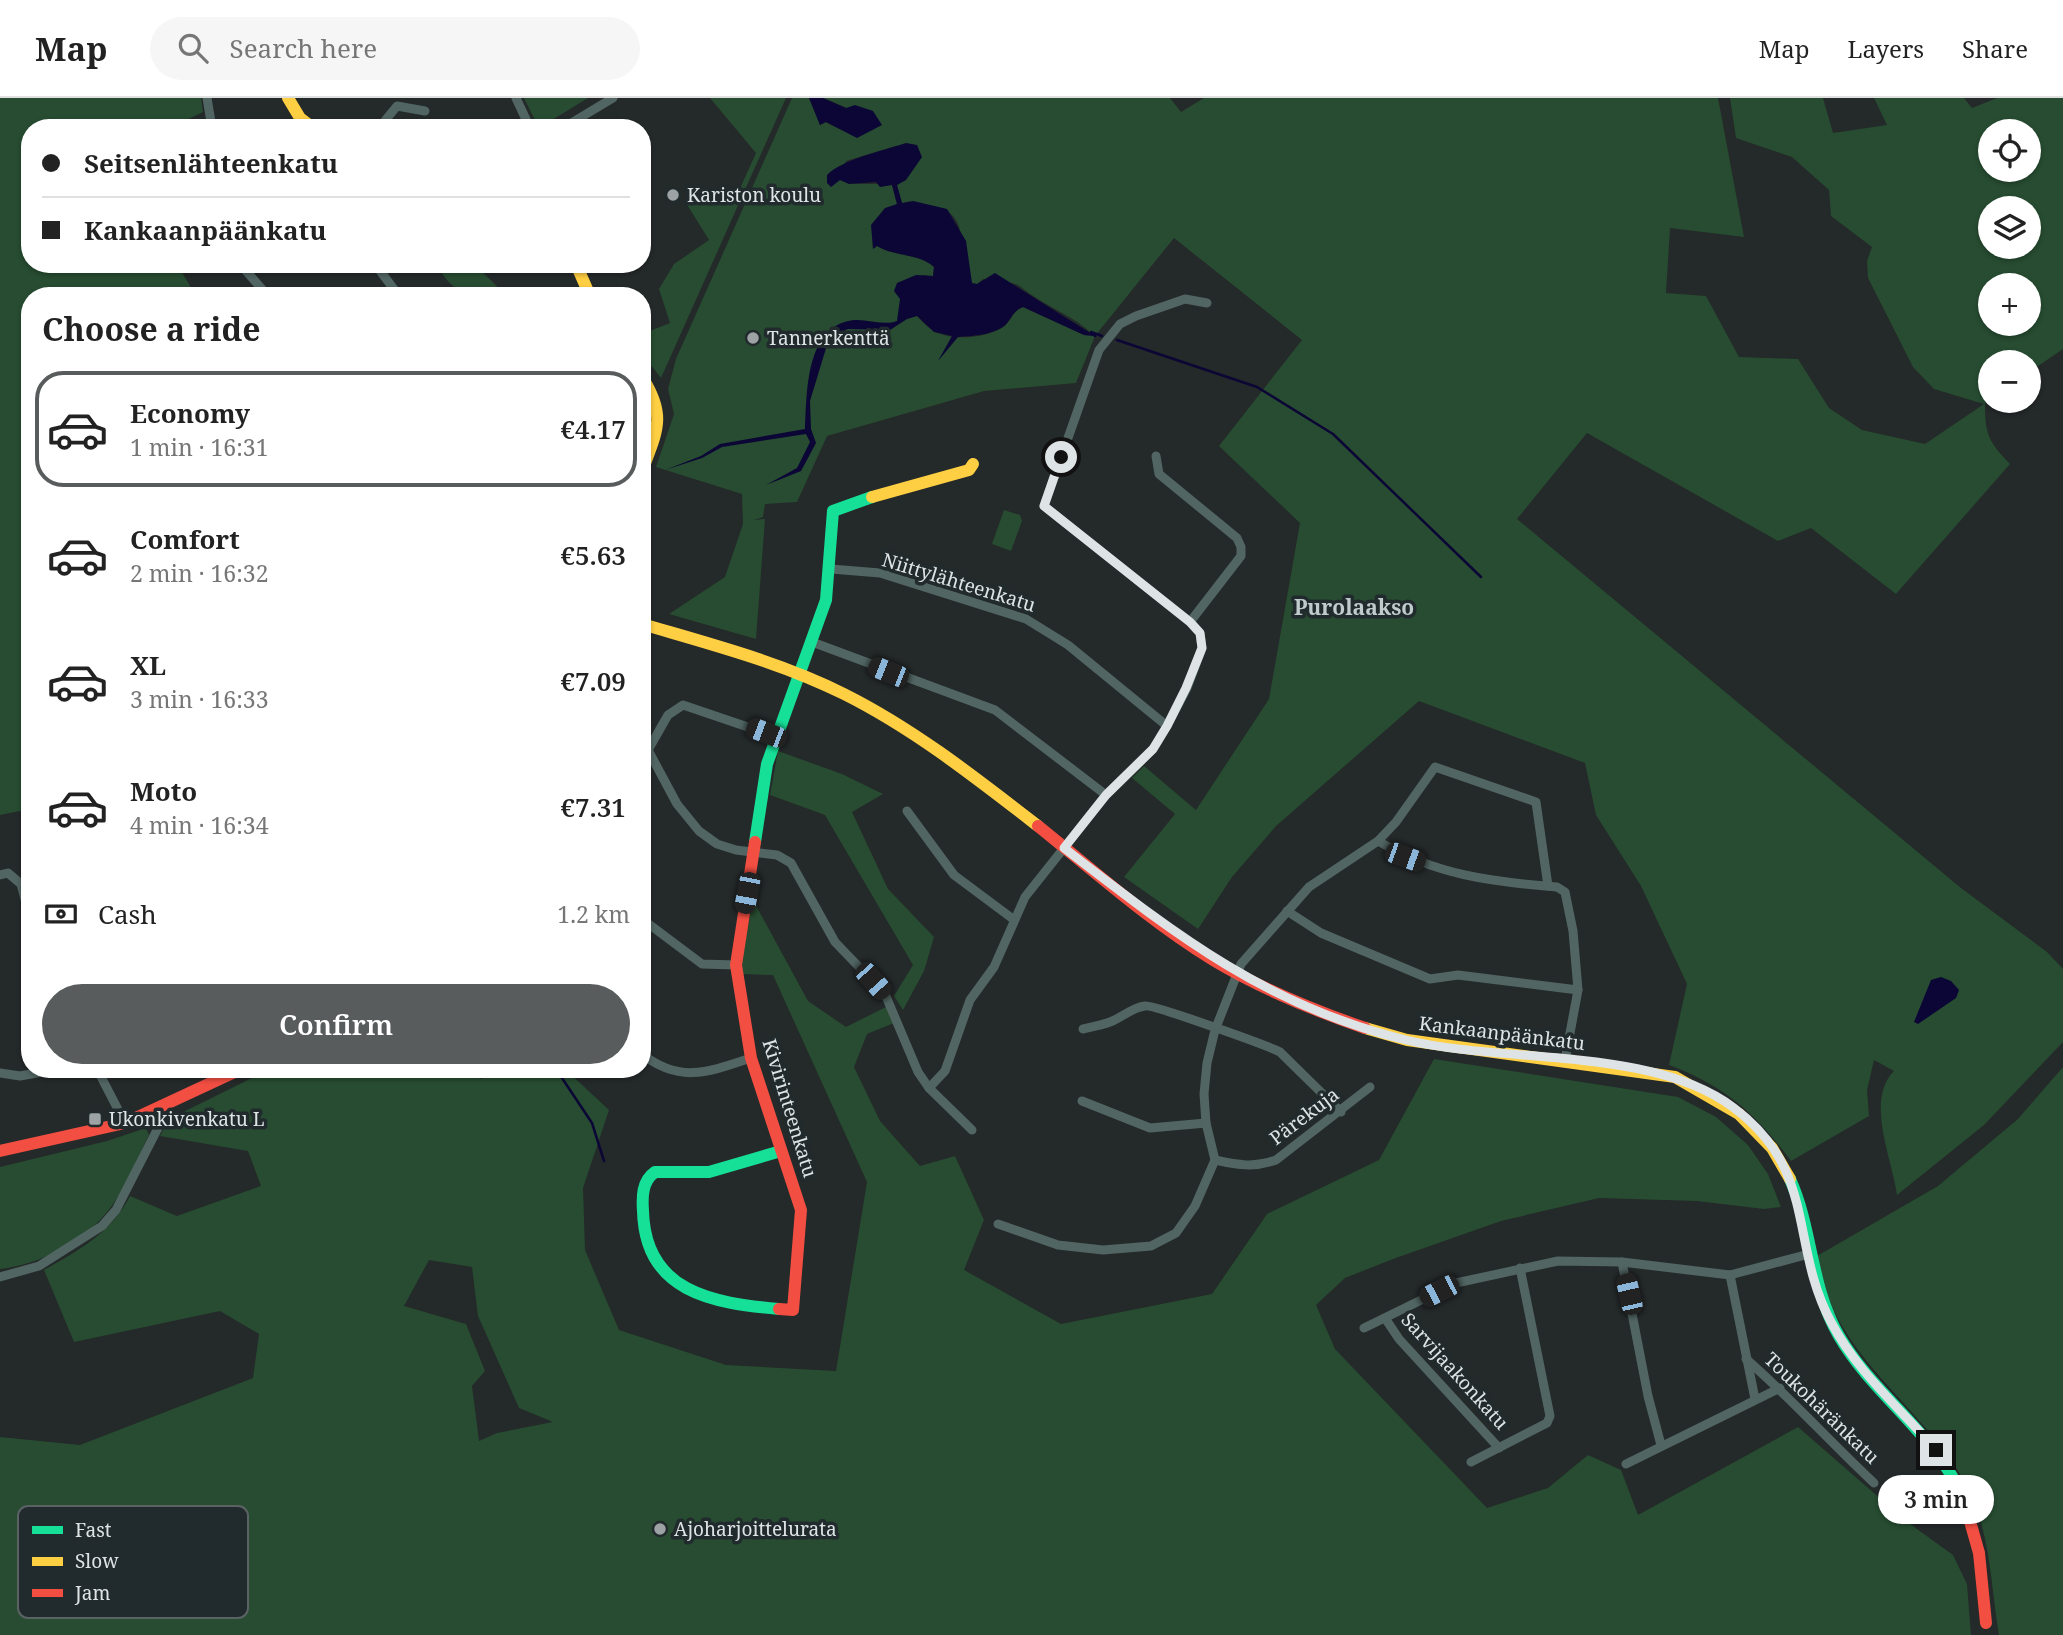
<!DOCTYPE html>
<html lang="en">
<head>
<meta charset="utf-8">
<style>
	body { margin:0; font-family:"Noto Serif",serif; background:#f6f6f6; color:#222; height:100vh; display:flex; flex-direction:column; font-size:26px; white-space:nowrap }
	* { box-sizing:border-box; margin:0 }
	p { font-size:23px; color:#767676 }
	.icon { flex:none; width:38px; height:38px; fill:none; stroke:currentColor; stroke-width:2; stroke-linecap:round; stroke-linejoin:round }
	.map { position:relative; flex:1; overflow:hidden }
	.sheet { position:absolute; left:21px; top:189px; width:630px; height:791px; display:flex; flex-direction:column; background:#fff; border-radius:28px; box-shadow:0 2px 5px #0004 }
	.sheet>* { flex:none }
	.guide { position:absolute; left:21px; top:21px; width:630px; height:154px; border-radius:28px; box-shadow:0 2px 5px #0004; display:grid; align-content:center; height:154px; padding:0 21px; background:#fff }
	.fabs { position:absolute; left:1978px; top:21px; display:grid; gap:14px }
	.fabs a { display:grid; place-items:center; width:63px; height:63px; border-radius:50%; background:#fff; box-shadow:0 2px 5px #0004; font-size:35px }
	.end { position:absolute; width:32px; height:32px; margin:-16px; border:9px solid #dee4e6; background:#111; box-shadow:0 0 0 4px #111 }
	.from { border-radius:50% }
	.bubble { position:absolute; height:49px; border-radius:24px; background:#fff; box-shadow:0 2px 5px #0004; font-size:23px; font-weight:600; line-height:49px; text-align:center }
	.car { position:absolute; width:21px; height:42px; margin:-21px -10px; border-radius:9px; box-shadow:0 0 5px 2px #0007; background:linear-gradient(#222 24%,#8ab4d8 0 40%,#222 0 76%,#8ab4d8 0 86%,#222 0) }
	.guide b { display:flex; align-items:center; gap:24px; height:66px; font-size:26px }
	.guide b+b { border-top:2px solid #e0e0e0 }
	.guide i { width:18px; height:18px; background:#222 }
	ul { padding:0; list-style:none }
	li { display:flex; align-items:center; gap:21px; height:116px; margin:0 14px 10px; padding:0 7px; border:4px solid transparent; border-radius:28px }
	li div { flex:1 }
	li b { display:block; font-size:26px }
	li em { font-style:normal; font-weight:600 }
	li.current { border-color:#595c5c }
	li>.icon { width:63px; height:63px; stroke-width:1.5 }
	h2 { padding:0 21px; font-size:32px; line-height:84px }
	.pay { display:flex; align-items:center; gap:18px; height:77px; padding:0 21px; font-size:26px }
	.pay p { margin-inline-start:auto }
	.button { display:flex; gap:14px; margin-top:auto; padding:14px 21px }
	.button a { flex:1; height:80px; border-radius:42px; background:#595c5c; color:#fff; font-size:28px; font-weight:600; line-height:80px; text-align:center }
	header { display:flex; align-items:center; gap:42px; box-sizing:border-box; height:98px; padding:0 35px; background:#fff; border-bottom:2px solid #e0e0e0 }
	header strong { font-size:33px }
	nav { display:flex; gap:38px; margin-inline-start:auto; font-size:24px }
	.search { width:490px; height:63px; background:#f6f6f6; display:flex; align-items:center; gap:18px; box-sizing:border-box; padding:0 24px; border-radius:38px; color:#767676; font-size:26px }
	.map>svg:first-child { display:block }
	.green { fill:#274c31; fill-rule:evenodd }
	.water { fill:#0b0635 }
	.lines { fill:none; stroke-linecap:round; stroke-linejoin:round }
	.stream { stroke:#0b0635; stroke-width:2.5 }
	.street { stroke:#516562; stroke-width:9 }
	.fast { stroke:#16e098; stroke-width:12 }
	.slow { stroke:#ffcf43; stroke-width:12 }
	.jam { stroke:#f24e42; stroke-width:12 }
	.route { stroke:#dee4e6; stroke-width:9 }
	.poi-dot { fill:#9da3a4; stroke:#212a2c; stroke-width:2.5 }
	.labels { text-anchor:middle; stroke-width:7; stroke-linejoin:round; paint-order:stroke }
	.poi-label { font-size:19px; fill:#dee4e6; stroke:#212a2c; text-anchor:start }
	.street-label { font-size:19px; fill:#dee4e6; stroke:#212a2c }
	.neighbourhood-label { font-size:21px; font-weight:bold; fill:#bfcbcd; stroke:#212a2c }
	.key { fill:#212a2c; stroke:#5a6264; stroke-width:2 }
	.key-label { font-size:19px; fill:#dee4e6 }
</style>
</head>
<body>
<header>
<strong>Map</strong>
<div class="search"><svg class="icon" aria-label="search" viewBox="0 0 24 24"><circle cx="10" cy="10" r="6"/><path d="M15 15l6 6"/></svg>Search here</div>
<nav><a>Map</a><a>Layers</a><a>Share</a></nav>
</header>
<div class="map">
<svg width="2063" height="1537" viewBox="0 0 2063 1537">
	<rect width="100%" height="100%" fill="#242929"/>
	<g class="green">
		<polygon points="0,0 201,0 203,14 170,30 30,30 30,166 177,166 196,198 30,198 30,592 24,599 30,603 30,711 0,717"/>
		<polygon points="524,0 588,0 539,30"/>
		<polygon points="710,0 786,0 661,280 642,256 642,236 670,225 659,191 674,166 709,142 686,105 720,89 732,108 756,55"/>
		<path d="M792,0H809L820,27L825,24L857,39L873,13L847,10L823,0H1170L1181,14L1204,0H1718L1744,139L1670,130L1666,195L1706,198L1739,259L1798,261L1829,310L1862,332L1925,346L1984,306L1934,291L1913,269L1868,180L1867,163L1872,149L1831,118L1829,92L1792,59L1736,40L1730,0H1823L1833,35L1887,27L1874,0H1964L1972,10L1997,0H2063V251L2028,275V264H1990V302L1985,306C1985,337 1989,344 2010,366L1896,496L1811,430L1778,443L1587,335L1517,421L1961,790L2047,854L2063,871V944L1984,1027L1897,1097C1892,1060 1865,1002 1894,973L1874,962L1867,992L1869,1018L1791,1063C1755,1015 1725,988 1669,967L1687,886L1641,788L1596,717L1585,665L1419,603L1276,728L1232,779L1198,831L1124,779L1175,716L1132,680L1144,668L1196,712L1269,601L1300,425L1219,348L1302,242L1174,140L1095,238L1076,285L984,293L827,338L797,404L765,406L763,419L754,422L765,421L756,541L669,516L725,479L743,426L742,396L656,369L674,316L668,291L676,261ZM1990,33H2028V72H1990ZM896,48L897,87L902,106C977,105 953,133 972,186H977L983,181C993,183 1014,183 1021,189C1042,207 1077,219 1094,238L1084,237L1023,209C1012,213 1012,222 1004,228C988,241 950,243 934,233C928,230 922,223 917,218L911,219L900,201L922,177L933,178L934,169C918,155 895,159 877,148L874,150L873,136L897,106L892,87C874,84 856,89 840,82L846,63ZM1990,110H2028V149H1990ZM1990,187H2028V226H1990Z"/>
		<path d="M435,166H474L507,198C466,198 460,202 435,166Z"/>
		<polygon points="1004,412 1020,417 1022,423 1011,453 992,446"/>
		<polygon points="778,653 842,676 883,696 852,714 888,791 934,839 924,873 903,912 894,898 913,867 825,717 770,697"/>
		<path d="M753,802L808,903L846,929L886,909L894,925L867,936L854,969L880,1023L920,1068L955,1058L984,1122L964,1172L1061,1226L1212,1196L1267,1116L1379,1062L1434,961L1678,999L1716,1019L1748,1047L1768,1076L1781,1109L1764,1111L1697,1103L1599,1100L1501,1123L1393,1161L1345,1180L1316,1207L1335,1251L1487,1410L1548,1390L1588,1357L1621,1372L1638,1417L1798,1329L1906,1423L1953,1457L1967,1486L1971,1537H0V1339L80,1347L253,1280L259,1236L220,1213L74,1244L44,1172C78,1153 112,1134 130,1098L177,1118L261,1088L248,1053L160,1038L169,1021L270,971H472L480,981L510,971H565L609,1012L583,1090L585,1152L619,1232L726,1267L836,1273L867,1084L773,877L742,876L741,866ZM429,1162L472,1169L478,1218L519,1310L553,1324L497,1335L479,1343L472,1288L485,1273L466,1226L404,1208Z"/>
		<path d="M2063,969V1537H1999C1990,1484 1991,1431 1964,1383C1930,1322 1869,1280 1837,1219C1827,1200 1823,1178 1817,1158L1938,1088L2018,1021Z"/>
		<path d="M146,1030L149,1037C137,1060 127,1088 111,1109C87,1142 40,1167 0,1171V1069L107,1043Z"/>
	</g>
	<g class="water">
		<polygon points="809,0 823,0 846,10 855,7 873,13 882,27 857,40 826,24 820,27"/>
		<path d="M906,45L917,47L922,59L906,82L897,87L902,105L913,103L947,111L966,143L972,185L977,186L995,175L1095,238L1084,237L1023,209C1012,213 1011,223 1003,229C990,237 972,238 958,239L938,263L952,238L934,234L917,218L907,221L890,232L848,231L837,236L827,247L810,303L811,331L816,345L801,373L766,387L797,370L810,344L806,336L722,349L702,360L665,372L701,358L720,346L805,331C807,296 805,227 854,222C868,221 885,228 897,223L900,201L894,193L897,185L916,177L933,178L934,169C919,155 895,159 877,148L873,151L871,127L885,110L897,106L892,87L880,89L876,84L849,86L840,82L831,89L827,85V77C843,61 882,53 906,45Z"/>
		<polygon points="1941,879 1951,883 1959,892 1956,900 1918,926 1914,924 1931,882"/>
	</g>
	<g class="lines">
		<g class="stream">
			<polyline points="1095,238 1091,234 1102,238"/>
			<polyline points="1117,242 1257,289 1333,336 1481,479"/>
			<polyline points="556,971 592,1025 604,1063"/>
		</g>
		<g class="street">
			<polyline points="207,0 212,30"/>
			<polyline points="516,0 530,30"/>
			<polyline points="379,30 397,8 425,13"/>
			<polyline points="563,30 613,0"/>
			<polyline points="240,166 268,198"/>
			<polyline points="375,166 399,198"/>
			<polyline points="1156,358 1159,376 1237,440 1241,449 1241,458 1190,524"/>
			<polyline points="831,471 880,475 1026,521 1068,547 1167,628"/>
			<polyline points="812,544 995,612 1106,697"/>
			<polyline points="774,638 683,607 668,617 648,652 677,706 699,733 717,746 736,752 777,757 791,765 835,844 885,896 918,974 929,990 972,1032"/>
			<polyline points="907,713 954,777 1013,821"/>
			<path d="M1378,743C1435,777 1493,784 1557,789L1565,794L1573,833L1578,892L1565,962"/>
			<polyline points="0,777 8,775 21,786 30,820"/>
			<polyline points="1287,813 1321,835 1430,881 1458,877 1578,892"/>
			<polyline points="642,821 702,866 736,867"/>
			<path d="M1083,931C1092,929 1102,927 1110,924C1121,920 1133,909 1145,908C1152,906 1269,948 1280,954L1341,1014"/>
			<path d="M642,956C680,986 709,974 751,960"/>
			<polyline points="97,971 125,1025"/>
			<polyline points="0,975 20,978 59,971"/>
			<polyline points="929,990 945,973 970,902 994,869 1025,799 1106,697 1153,651 1167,628 1187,590 1202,550 1200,535 1190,524 1044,408 1099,252 1120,226 1136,218 1185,201 1207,205"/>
			<polyline points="1082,1003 1150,1030 1206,1025"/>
			<path d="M1215,1062C1238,1067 1254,1070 1276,1062L1370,989"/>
			<polyline points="998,1126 1058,1147 1103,1152 1151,1148 1176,1135 1195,1108 1215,1062 1206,1025 1204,996 1207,965 1215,932 1241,866 1309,789 1378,743 1396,724 1435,669 1536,704 1548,788"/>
			<polyline points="1622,1164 1648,1298 1661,1347"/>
			<polyline points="1730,1177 1755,1301"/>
			<polyline points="0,1179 39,1168 102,1128 116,1112 158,1030 157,1010"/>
			<polyline points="1385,1220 1399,1241 1499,1350"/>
			<polyline points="1364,1230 1456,1185 1558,1163 1622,1164 1730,1177 1809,1156"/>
			<path d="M1746,1261C1791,1300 1830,1344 1874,1385"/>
			<polyline points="1471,1364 1547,1325 1550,1318 1520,1170"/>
			<polyline points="1626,1366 1780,1290"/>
		</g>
		<g class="fast">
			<polyline points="755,744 767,666 826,502 833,413 872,399"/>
			<path d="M1790,1081C1813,1132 1810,1188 1839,1238C1874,1298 1937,1337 1964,1402"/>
			<path d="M779,1211C712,1205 645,1194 643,1113C642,1099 642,1083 655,1074H709L781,1053"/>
		</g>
		<g class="slow">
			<polyline points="288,0 300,20 313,30"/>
			<polyline points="576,166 590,198"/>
			<path d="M642,279C667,318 657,333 642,373"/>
			<polyline points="872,399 969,372 973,366"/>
			<path d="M642,526C710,546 780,564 844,596C914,631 976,680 1038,728"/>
			<polyline points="1365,930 1407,942 1675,979 1739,1016 1772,1050 1790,1081"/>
		</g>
		<g class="jam">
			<path d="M1038,728C1095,774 1151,824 1213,862C1261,891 1313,912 1365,930"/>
			<polyline points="755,744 736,867 751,960 801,1112 793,1212 779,1211"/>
			<polyline points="0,1053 125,1025 241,971"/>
			<polyline points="1964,1402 1979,1455 1986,1525"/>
		</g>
	</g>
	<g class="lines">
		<path class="route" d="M1061,359L1044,408L1190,524L1200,535L1202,550L1186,590L1167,628L1153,651L1106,697L1064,750C1175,836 1266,908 1406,942C1505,966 1652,948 1734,1010C1818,1073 1789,1146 1831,1224C1857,1274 1900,1310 1936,1352"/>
	</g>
	<g class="poi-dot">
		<circle cx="673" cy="97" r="7"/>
		<circle cx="753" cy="240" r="7"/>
		<rect x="88" y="1014" width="14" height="14" rx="3.5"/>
		<circle cx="660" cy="1431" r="7"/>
	</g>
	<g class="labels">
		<g class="poi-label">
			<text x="687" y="104">Kariston koulu</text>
			<text x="767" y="247">Tannerkenttä</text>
			<text x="109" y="1028">Ukonkivenkatu L</text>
			<text x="674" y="1438">Ajoharjoittelurata</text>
		</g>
		<g class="street-label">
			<text transform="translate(959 484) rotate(17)" y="7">Niittylähteenkatu</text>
			<text transform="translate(1502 935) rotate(7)" y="7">Kankaanpäänkatu</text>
			<text transform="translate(790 1010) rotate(73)" y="7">Kivirinteenkatu</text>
			<text transform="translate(1304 1018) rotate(-37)" y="7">Pärekuja</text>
			<text transform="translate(1455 1273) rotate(48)" y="7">Sarvijaakonkatu</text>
			<text transform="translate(1822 1310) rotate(44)" y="7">Toukohäränkatu</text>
		</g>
		<g class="neighbourhood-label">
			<text x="1354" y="517">Purolaakso</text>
		</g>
	</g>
	<rect x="18" y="1408" width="230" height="112" rx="10" class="key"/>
	<rect x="32" y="1428" width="31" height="8" fill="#16e098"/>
	<rect x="32" y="1459" width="31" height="9" fill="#ffcf43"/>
	<rect x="32" y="1491" width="31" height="8" fill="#f24e42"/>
	<g class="key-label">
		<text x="75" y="1439">Fast</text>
		<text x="75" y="1470">Slow</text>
		<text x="75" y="1502">Jam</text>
	</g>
</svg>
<div class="fabs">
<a><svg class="icon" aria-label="locate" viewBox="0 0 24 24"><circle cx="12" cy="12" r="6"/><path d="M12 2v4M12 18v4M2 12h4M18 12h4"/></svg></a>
<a><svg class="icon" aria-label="layers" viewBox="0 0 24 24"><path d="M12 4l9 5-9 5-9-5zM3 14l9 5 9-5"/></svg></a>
<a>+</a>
<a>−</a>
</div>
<i class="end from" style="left:1061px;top:359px"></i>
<i class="end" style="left:1936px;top:1352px"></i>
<div class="bubble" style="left:1878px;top:1377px;width:116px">3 min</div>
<i class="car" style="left:888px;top:574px;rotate:292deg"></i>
<i class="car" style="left:766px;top:635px;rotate:291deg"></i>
<i class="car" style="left:1405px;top:759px;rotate:110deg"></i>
<i class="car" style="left:747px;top:795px;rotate:191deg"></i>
<i class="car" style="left:873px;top:883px;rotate:138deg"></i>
<i class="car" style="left:1439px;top:1193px;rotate:243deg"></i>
<i class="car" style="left:1629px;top:1196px;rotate:347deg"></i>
<div class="guide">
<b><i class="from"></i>Seitsenlähteenkatu</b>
<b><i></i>Kankaanpäänkatu</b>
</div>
<section class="sheet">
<h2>Choose a ride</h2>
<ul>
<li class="current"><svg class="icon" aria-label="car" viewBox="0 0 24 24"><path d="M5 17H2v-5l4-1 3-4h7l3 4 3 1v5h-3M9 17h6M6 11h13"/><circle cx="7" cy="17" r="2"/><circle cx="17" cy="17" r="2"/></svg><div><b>Economy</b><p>1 min · 16:31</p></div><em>€4.17</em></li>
<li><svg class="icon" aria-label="car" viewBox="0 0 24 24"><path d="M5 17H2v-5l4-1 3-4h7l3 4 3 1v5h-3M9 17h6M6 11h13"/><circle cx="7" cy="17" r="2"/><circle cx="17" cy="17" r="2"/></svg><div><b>Comfort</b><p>2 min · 16:32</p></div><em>€5.63</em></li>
<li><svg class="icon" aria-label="car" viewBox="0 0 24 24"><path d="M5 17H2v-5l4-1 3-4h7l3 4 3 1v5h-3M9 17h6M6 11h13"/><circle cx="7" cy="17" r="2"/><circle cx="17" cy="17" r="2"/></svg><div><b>XL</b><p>3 min · 16:33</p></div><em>€7.09</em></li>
<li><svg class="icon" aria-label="car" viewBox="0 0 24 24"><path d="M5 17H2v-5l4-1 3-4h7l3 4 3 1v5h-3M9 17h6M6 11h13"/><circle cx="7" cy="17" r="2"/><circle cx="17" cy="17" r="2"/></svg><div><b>Moto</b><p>4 min · 16:34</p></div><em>€7.31</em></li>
</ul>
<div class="pay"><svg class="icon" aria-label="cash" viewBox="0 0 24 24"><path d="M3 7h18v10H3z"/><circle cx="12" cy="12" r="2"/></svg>Cash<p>1.2 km</p></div>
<div class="button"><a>Confirm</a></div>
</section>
</div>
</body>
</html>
